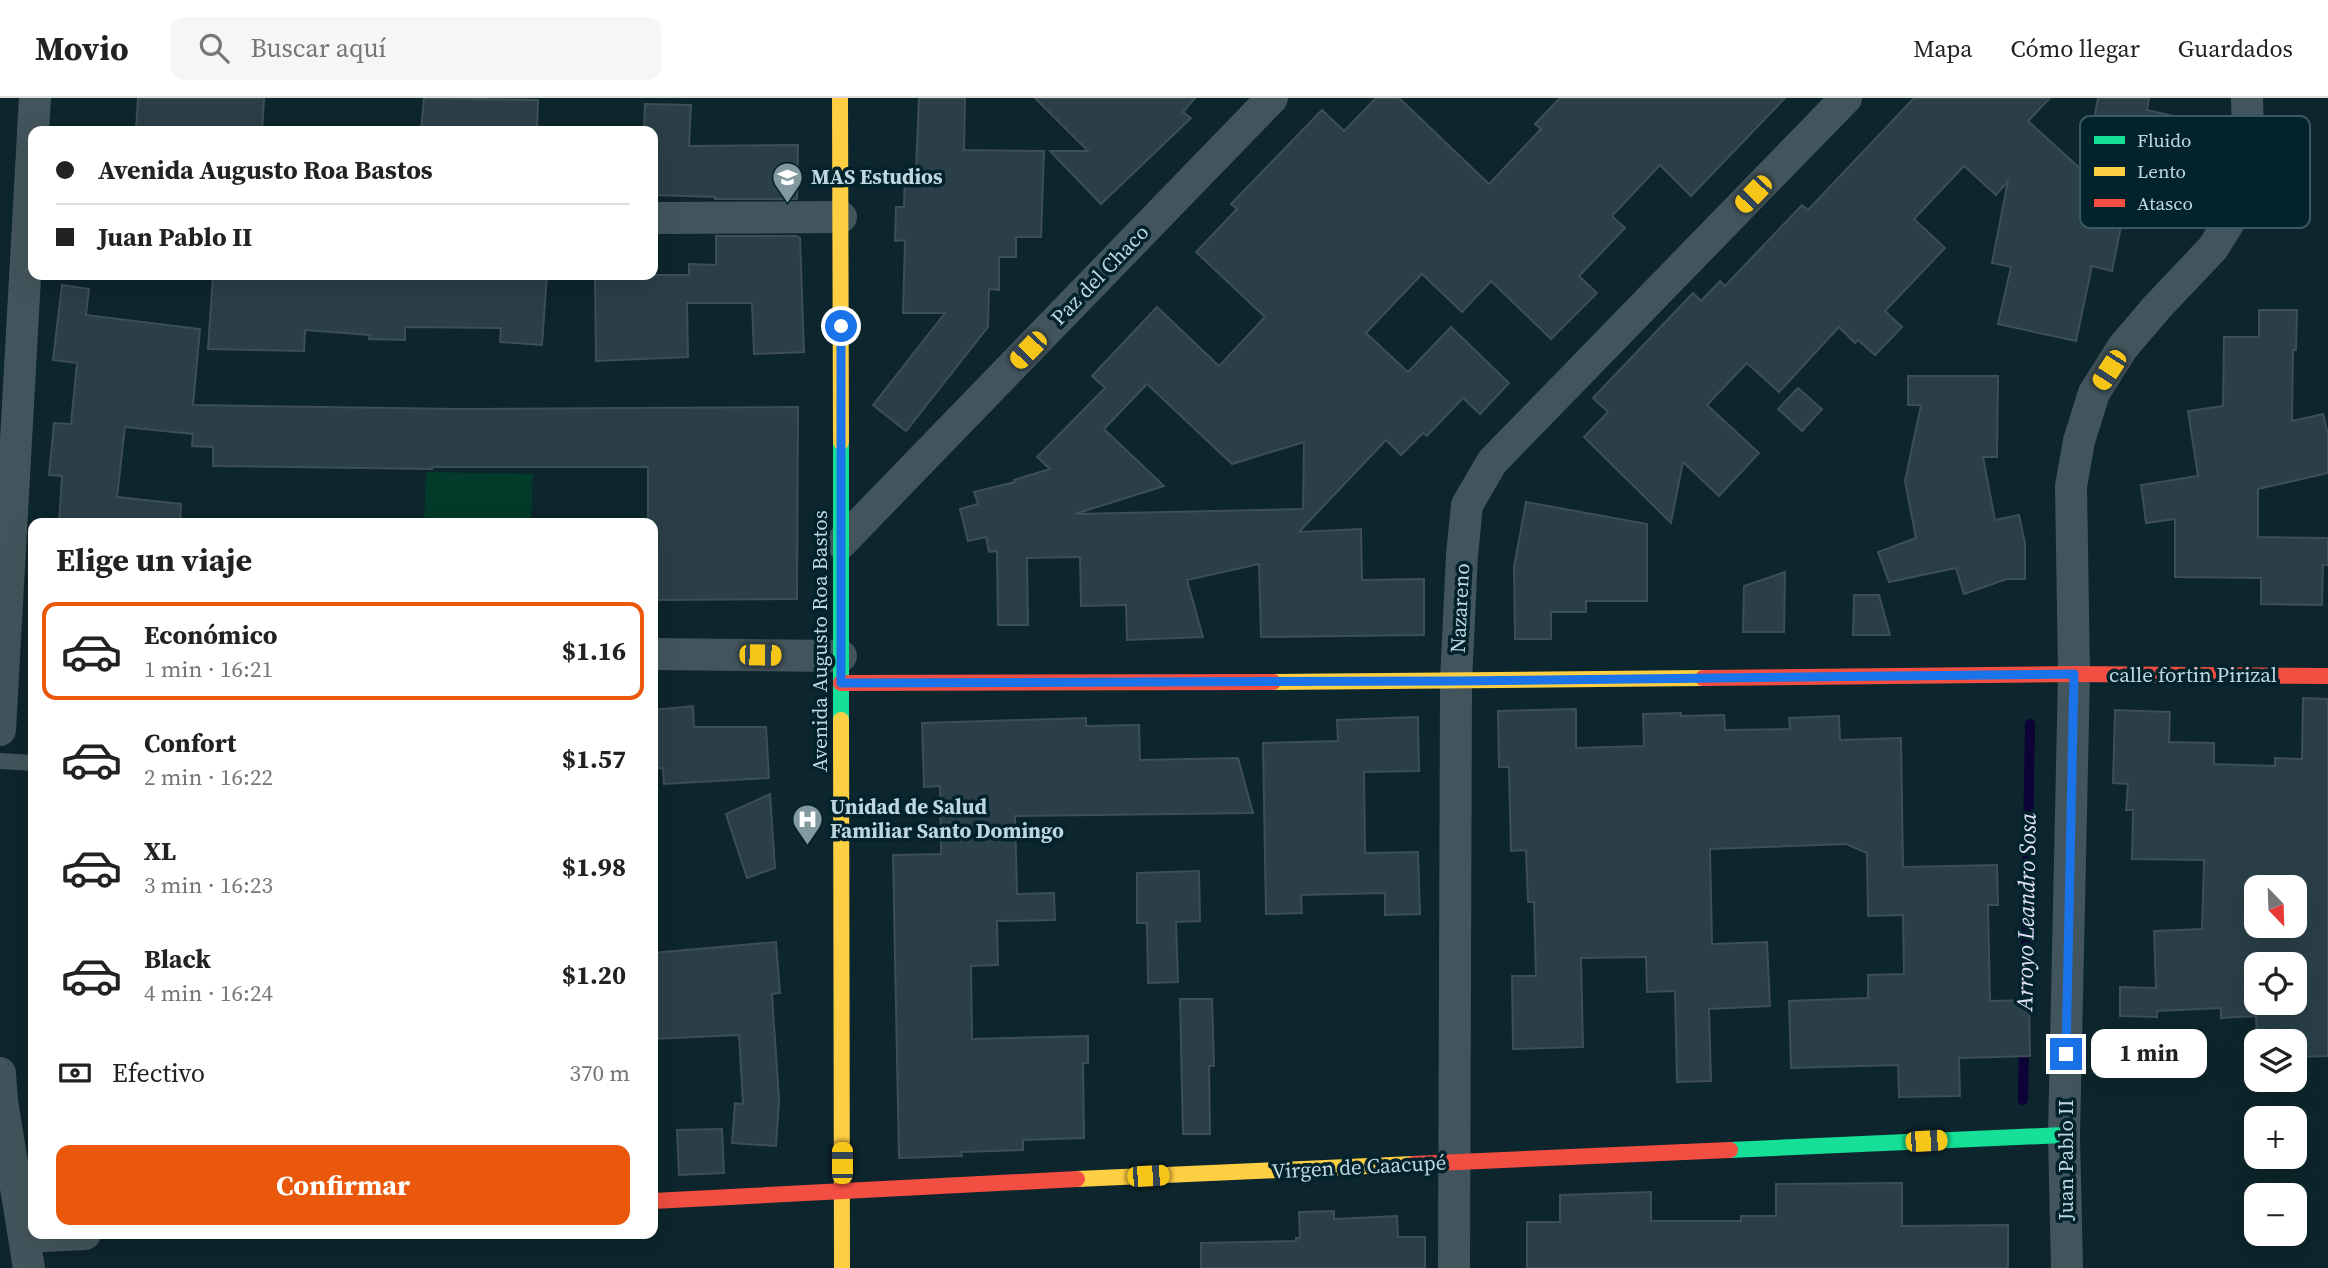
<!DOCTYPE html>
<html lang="es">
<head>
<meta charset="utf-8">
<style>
	body { margin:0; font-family:"Source Serif 4",serif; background:#f6f6f6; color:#222; height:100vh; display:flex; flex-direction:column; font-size:26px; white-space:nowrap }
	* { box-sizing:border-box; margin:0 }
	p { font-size:23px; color:#767676 }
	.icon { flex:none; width:38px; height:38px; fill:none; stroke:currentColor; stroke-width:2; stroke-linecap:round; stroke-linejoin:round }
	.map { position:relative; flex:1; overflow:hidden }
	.details { position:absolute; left:28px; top:420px; width:630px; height:721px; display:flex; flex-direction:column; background:#fff; border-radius:14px; box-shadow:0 7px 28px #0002 }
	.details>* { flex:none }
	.guide { position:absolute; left:28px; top:28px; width:630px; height:154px; border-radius:14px; box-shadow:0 7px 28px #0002; display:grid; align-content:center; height:154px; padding:0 28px; background:#fff }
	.needle { width:46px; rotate:157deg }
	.fabs { position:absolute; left:2244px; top:777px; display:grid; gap:14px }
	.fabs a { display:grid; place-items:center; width:63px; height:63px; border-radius:14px; background:#fff; box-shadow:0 7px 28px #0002; font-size:35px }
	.end { position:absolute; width:32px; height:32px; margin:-16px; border:9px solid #1a73e8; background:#fff; box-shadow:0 0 0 4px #fff }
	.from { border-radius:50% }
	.bubble { position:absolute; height:49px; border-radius:14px; background:#fff; box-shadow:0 7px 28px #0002; font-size:23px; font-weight:700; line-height:49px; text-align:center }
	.car { position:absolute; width:21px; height:42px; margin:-21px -10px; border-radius:9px; box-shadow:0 0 5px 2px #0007; background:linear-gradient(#f5c518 24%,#345 0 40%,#f5c518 0 76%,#345 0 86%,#f5c518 0) }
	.guide b { display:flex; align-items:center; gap:24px; height:66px; font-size:26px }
	.guide b+b { border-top:2px solid #e0e0e0 }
	.guide i { width:18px; height:18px; background:#222 }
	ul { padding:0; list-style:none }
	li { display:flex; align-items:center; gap:21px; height:98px; margin:0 14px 10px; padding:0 14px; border:4px solid transparent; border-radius:14px }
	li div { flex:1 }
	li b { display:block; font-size:26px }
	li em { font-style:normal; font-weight:700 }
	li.active { border-color:#ea580c }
	li>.icon { width:63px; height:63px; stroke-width:1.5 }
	h2 { padding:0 28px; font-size:32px; line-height:84px }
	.pay { display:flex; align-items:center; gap:18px; height:77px; padding:0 28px; font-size:26px }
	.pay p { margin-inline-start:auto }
	.button { display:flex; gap:14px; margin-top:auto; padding:14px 28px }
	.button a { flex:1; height:80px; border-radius:14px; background:#ea580c; color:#fff; font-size:28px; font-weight:700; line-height:80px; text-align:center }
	header { display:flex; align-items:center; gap:42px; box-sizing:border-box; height:98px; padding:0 35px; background:#fff; border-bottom:2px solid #e0e0e0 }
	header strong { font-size:33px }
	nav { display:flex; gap:38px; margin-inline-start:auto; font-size:24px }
	.search { width:490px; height:63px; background:#f6f6f6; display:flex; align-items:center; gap:18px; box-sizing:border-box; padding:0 24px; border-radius:14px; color:#767676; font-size:26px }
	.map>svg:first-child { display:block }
	.green { fill:#023b29 }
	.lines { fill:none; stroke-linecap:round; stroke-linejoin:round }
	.stream { stroke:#0e0337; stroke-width:10 }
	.building { fill:#2a3f48; stroke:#3e4e56; stroke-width:2; fill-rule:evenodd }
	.lane { stroke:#43555c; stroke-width:16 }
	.street { stroke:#43555c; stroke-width:32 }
	.fast { stroke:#16e098; stroke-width:16 }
	.slow { stroke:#ffcf43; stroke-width:16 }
	.jam { stroke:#f24e42; stroke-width:16 }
	.route { stroke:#1a73e8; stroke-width:9 }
	.labels { text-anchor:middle; stroke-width:7; stroke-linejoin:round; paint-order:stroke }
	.poi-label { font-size:21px; font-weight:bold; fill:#c1d7df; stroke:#02222c; text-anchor:start }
	.street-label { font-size:21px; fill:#c1d7df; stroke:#02222c }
	.water-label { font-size:23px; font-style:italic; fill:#e1e2fa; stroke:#02222c }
	.key { fill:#02222c; stroke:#3b5862; stroke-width:2 }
	.key-label { font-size:19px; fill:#c1d7df }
</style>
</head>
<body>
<header>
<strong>Movio</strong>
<div class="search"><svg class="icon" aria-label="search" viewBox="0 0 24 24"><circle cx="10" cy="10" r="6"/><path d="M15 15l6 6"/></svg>Buscar aquí</div>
<nav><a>Mapa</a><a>Cómo llegar</a><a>Guardados</a></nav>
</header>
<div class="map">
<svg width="2328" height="1170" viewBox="0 0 2328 1170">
	<rect width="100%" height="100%" fill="#0d252c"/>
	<polygon class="green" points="426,374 533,376 531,425 424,425"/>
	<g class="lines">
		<g class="stream">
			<polyline points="2025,915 2030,626"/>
			<polyline points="2023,1002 2024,945"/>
		</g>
	</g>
	<g class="building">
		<polygon points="138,0 264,0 262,33 136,32"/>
		<polygon points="424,0 538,2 537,33 421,33"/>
		<polygon points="919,0 965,0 964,52 1044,53 1041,139 1016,139 1016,159 999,159 999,192 989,191 988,229 906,333 873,307 945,215 903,215 905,142 895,143 896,109 904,109 905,72 916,72"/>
		<polygon points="1035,0 1195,0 1183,14 1191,20 1101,106 1050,53 1088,53"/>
		<path d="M1376,0H1399L1489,86L1541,31L1535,26L1560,0H1785L1691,98L1660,67L1612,118L1625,130L1579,178L1597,195L1551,241L1491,183L1462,214L1422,176L1366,235L1408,274L1451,229L1509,285L1480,316L1463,300L1427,338L1423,335L1401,357L1386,342L1299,434L1361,431L1362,482L1424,481V537L1261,539L1259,466L1187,482L1203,539L1127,542L1126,507L1081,508L1080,459L1027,460L1028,527H998L997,453L989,454L986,439L968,443L960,411L978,406L974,394L1015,384L1014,382L1050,371L1037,359L1105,290L1092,278L1157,209L1219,268L1265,219L1196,154L1237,111L1231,106L1322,12L1344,33ZM1147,286L1232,366L1304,344L1303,411L1075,416L1164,388L1104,331Z"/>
		<polygon points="1914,0 2050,0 2028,23 2084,74 2098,0 2149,0 2147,12 2178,19 2169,61 2186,64 2175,109 2127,99 2112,173 2092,168 2076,243 1998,226 2011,169 1992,165 2008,83 1996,97 1964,68 1914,121 1945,150 1885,213 1902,229 1875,257 1858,242 1855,245 1839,229 1779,294 1747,265 1707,307 1759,355 1719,398 1683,364 1671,425 1584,339 1608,314 1593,300 1693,195 1701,203 1720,183 1725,188 1802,107 1808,112"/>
		<polygon points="645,6 691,7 689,48 798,47 797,101 715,101 715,99 653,97 653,33 644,33"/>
		<polygon points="716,138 797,138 800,140 804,254 754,256 752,205 687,205 688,259 596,263 595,177 689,177 689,166 716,167"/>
		<polygon points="213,177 547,177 542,247 500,244 501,230 405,229 405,242 369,241 370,237 305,232 304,253 208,251"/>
		<polygon points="62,187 89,191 86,217 200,231 193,307 460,311 798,309 797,501 653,502 653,425 648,425 648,369 432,369 432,371 213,368 213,349 192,348 193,336 125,329 117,399 181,406 180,425 59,425 62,378 49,377 54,325 71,326 77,265 53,262"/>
		<polygon points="2259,212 2297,212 2296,252 2293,252 2292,323 2323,316 2328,336 2328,375 2258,391 2258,439 2328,440 2328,467 2323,467 2322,507 2261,506 2261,480 2175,479 2175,421 2146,425 2141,387 2198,378 2188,313 2223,308 2224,239 2259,239"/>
		<polygon points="1908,278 1998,278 1997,359 1983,359 1995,422 2019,417 2025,445 2025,481 2007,481 1964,496 1956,470 1889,484 1878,454 1916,440 1905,383 1921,307 1908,307"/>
		<polygon points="1798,290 1822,311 1802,333 1778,311"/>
		<polygon points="1526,404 1647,426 1647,503 1586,503 1586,514 1551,514 1551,541 1515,541 1514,469"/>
		<polygon points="1785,474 1784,534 1743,534 1744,488"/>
		<polygon points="1854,497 1879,497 1890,537 1853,537"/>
		<path d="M2303,600L2328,601V958L2294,959V943H2257L2256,918L2221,920V910L2157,913V919L2120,918V889L2156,890L2154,833L2202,831L2204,762L2132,761L2133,712H2126L2128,686L2113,685L2115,612L2170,614L2169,644L2214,645V666L2275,668V660L2302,661ZM2256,789H2294V828H2256ZM2256,866H2294V905H2256Z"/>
		<polygon points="693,608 694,629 766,629 769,680 664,686 663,670 653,671 653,612"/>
		<polygon points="1576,611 1576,650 1644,648 1643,616 1681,615 1681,618 1724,617 1725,632 1790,631 1789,620 1839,618 1840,642 1901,640 1903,769 1997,767 1998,807 1988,807 1990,903 2029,902 2030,958 1959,960 1960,998 1899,999 1898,967 1791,970 1789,903 1868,900 1868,877 1904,876 1903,817 1868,818 1867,755 1846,746 1710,751 1712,846 1767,844 1770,908 1709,911 1711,983 1677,984 1675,893 1647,894 1646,859 1581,860 1583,949 1513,951 1512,878 1536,878 1534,804 1528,804 1526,752 1511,753 1509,669 1499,669 1498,613"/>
		<polygon points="1418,619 1419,673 1364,674 1365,755 1418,754 1420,816 1385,817 1385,795 1301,797 1302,815 1266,816 1263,645 1338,643 1337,622"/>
		<polygon points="1086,620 1086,628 1139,627 1140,662 1238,660 1253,715 1015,718 1017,796 1054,795 1055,822 997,823 998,867 971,868 972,941 1088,938 1088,965 1083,965 1084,1040 1023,1042 1023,1052 961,1054 962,1058 899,1060 893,757 941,756 940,688 924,689 922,625"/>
		<polygon points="770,696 775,770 747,780 726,716"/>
		<polygon points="1199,773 1200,823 1176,824 1178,884 1148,885 1147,825 1137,825 1137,775"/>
		<polygon points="776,844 780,895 772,896 779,1002 776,1048 732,1045 735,1005 743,1006 739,937 653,941 653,855"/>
		<polygon points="1180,901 1212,901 1214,968 1209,968 1210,1036 1183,1036"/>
		<polygon points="722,1031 724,1075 679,1077 677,1032"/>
		<polygon points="1902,1085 1902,1128 2008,1127 2008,1170 1527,1170 1527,1124 1560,1124 1560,1097 1651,1094 1651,1123 1741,1123 1741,1118 1776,1118 1776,1086"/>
		<polygon points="1334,1113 1334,1121 1397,1118 1398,1139 1425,1139 1425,1170 1201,1170 1201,1145 1296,1143 1296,1140 1300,1140 1299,1114"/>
	</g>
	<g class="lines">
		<polyline class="lane" points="0,663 33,665"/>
		<g class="street">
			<polyline points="33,33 35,0"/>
			<polyline points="653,120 841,119"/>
			<polyline points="841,445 1272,0"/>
			<polyline points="653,556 841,558"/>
			<polyline points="0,632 33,35"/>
			<polyline points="0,975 2,1003 29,1170"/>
			<polyline points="25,1139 85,1136"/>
			<polyline points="1454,1170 1456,583 1462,457 1467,407 1492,364 1846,0"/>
			<polyline points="2067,1170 2064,1037 2074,576 2071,388 2079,343 2094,295 2123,249 2158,208 2213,150 2238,110 2248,43 2247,0"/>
		</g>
		<g class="fast">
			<polyline points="841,344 841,622"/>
			<polyline points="1730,1052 2064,1037"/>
		</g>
		<g class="slow">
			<polyline points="840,0 841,344"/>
			<polyline points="1273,584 1703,580"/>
			<polyline points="841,622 842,1170"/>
			<polyline points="1077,1081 1413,1066"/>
		</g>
		<g class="jam">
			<polyline points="1703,580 2074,576 2328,578"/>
			<polyline points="841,585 1273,584"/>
			<polyline points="1413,1066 1730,1052"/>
			<polyline points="653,1103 1077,1081"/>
		</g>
	</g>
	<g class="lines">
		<polyline class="route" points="841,228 841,585 1456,583 2074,576 2066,956"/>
	</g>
	<defs>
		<symbol id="school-pin" viewBox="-11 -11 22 30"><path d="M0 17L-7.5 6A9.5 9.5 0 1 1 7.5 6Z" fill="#8299a0" stroke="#02222c"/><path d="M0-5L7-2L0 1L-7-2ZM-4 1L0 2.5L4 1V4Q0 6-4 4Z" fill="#fff"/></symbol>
		<symbol id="hospital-pin" viewBox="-11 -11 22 30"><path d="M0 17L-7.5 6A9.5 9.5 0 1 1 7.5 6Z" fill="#8299a0" stroke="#02222c"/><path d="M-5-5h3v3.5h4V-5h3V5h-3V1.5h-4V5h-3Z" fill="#fff"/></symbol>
	</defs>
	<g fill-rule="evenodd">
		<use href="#school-pin" x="770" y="62" width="35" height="47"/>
		<use href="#hospital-pin" x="790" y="704" width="35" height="47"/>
	</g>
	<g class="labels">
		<g class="poi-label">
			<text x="811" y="86">MAS Estudios</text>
			<text x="830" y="716">Unidad de Salud<tspan x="830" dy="24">Familiar Santo Domingo</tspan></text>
		</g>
		<g class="street-label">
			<text transform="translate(1100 177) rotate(-46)" y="7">Paz del Chaco</text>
			<text transform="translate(1460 510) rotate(-87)" y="7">Nazareno</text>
			<text transform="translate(820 543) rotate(-90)" y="7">Avenida Augusto Roa Bastos</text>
			<text x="2193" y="584">calle fortin Pirizal</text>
			<text transform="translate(2066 1062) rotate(-90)" y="7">Juan Pablo II</text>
			<text transform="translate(1359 1069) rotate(-3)" y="7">Virgen de Caacupé</text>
		</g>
		<g class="water-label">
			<text transform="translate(2026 814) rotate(-89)" y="8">Arroyo Leandro Sosa</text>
		</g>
	</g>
	<rect x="2080" y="18" width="230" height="112" rx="10" class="key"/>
	<rect x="2094" y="38" width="31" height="8" fill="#16e098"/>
	<rect x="2094" y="69" width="31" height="9" fill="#ffcf43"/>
	<rect x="2094" y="101" width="31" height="8" fill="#f24e42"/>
	<g class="key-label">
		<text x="2137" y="49">Fluido</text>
		<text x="2137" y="80">Lento</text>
		<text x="2137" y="112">Atasco</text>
	</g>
</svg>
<div class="fabs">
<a><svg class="needle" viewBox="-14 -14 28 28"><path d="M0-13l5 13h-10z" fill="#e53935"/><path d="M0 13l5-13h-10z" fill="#767676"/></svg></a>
<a><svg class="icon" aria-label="locate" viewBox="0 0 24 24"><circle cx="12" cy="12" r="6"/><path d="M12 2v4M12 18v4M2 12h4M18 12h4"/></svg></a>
<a><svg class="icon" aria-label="layers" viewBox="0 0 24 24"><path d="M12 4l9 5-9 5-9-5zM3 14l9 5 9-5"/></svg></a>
<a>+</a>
<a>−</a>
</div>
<i class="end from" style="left:841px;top:228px"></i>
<i class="end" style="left:2066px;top:956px"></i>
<div class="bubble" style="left:2091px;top:931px;width:116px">1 min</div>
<i class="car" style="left:1753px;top:96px;rotate:224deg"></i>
<i class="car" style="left:1028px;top:252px;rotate:224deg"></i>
<i class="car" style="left:2109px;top:272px;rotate:213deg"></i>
<i class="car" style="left:760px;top:557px;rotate:91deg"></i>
<i class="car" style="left:1926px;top:1043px;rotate:87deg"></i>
<i class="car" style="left:842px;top:1065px;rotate:0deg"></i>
<i class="car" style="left:1148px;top:1078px;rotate:87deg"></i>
<div class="guide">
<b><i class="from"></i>Avenida Augusto Roa Bastos</b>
<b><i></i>Juan Pablo II</b>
</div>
<section class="details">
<h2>Elige un viaje</h2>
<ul>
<li class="active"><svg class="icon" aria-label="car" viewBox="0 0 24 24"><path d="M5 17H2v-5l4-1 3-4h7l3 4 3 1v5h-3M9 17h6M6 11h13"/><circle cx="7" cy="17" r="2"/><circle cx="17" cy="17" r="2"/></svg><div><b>Económico</b><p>1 min · 16:21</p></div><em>$1.16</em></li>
<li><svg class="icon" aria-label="car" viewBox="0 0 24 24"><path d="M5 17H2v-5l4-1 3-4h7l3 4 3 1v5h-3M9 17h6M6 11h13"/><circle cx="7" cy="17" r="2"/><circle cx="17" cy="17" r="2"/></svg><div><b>Confort</b><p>2 min · 16:22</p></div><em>$1.57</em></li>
<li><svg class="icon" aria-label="car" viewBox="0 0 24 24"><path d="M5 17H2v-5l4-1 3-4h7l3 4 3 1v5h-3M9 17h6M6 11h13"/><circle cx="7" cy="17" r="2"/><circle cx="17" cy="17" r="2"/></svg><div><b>XL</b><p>3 min · 16:23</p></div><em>$1.98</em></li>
<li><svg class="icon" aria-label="car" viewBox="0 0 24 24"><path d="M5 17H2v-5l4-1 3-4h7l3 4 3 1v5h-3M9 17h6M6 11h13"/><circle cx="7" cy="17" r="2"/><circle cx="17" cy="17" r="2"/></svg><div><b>Black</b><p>4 min · 16:24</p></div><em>$1.20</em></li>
</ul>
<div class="pay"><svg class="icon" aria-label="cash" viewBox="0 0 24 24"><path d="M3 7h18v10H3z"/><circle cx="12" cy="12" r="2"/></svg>Efectivo<p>370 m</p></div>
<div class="button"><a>Confirmar</a></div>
</section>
</div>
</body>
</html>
